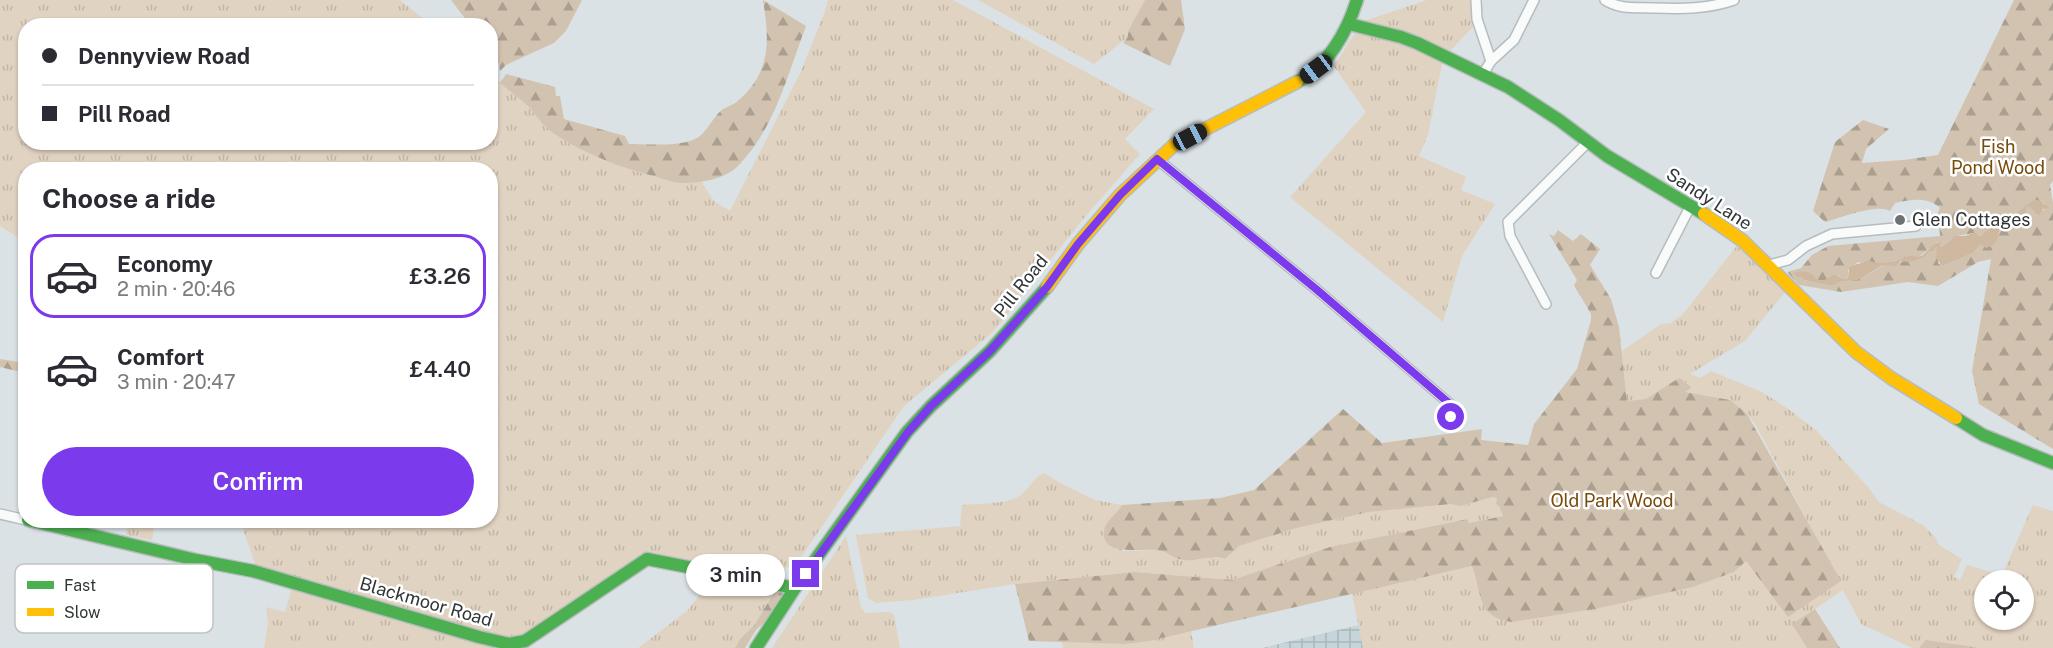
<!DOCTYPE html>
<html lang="en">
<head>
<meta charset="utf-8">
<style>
	body { margin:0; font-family:"Public Sans",sans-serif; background:#f2f2f3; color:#2b2b33; height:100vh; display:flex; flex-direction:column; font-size:22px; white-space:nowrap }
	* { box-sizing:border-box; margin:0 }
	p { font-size:20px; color:#7c7c81 }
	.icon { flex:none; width:33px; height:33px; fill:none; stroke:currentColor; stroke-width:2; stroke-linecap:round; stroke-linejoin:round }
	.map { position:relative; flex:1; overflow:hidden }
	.drawer { position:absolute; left:18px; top:162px; width:480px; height:366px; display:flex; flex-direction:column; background:#fff; border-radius:24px; box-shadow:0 2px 4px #0004 }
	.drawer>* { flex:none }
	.hud { position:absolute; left:18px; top:18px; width:480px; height:132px; border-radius:24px; box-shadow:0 2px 4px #0004; display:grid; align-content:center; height:132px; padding:0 24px; background:#fff }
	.buttons { position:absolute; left:1974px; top:570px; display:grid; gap:12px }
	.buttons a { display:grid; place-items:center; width:60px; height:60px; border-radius:50%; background:#fff; box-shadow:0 2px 4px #0004; font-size:30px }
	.end { position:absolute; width:27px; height:27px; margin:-14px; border:8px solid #7c3aed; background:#fff; box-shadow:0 0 0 3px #fff }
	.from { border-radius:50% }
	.bubble { position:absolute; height:42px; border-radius:21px; background:#fff; box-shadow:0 2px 4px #0004; font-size:20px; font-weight:600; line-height:42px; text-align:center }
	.car { position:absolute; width:18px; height:36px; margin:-18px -9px; border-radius:8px; box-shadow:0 0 4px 2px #0007; background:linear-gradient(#222 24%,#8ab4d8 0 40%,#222 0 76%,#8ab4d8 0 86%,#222 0) }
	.hud b { display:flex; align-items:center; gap:21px; height:57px; font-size:22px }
	.hud b+b { border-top:2px solid #e1e1e2 }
	.hud i { width:15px; height:15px; background:#2b2b33 }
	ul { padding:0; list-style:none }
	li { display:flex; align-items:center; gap:18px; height:84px; margin:0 12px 9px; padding:0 12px; border:3px solid transparent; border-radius:24px }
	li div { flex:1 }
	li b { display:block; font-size:22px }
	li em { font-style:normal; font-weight:600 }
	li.on { border-color:#7c3aed }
	li>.icon { width:54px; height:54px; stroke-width:1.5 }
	h2 { padding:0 24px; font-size:27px; line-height:72px }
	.action { display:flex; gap:12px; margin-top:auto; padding:12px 24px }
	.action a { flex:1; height:69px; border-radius:36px; background:#7c3aed; color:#fff; font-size:24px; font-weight:600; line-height:69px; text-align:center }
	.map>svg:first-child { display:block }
	.industrial { fill:url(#industrial-grid) }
	.grass { fill:url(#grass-tufts); fill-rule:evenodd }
	.forest { fill:url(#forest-firs); fill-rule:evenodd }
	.water { fill:#ceb89f }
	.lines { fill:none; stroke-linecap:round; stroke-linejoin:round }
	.stream { stroke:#ceb89f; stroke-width:2 }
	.street-casing { stroke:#b7bdbe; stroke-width:12 }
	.fast-casing { stroke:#b7bdbe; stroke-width:15 }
	.slow-casing { stroke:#b7bdbe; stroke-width:15 }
	.street { stroke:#f9fbfb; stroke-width:9 }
	.fast { stroke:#4caf50; stroke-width:12 }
	.slow { stroke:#ffc107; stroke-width:12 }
	.route { stroke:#7c3aed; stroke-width:8 }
	.poi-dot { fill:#6c7274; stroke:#fff; stroke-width:2 }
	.labels { text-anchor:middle; stroke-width:5; stroke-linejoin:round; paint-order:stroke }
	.park-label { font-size:18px; fill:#784b0b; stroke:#fff }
	.street-label { font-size:18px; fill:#303637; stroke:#fff }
	.poi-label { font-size:18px; fill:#303637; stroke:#fff; text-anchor:start }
	.key { fill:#fff; stroke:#c1c3c3; stroke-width:1.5 }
	.key-label { font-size:16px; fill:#303637 }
</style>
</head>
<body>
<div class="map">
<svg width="2053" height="648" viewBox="0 0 2053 648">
	<defs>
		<pattern id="industrial-grid" width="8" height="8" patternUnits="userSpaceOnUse" patternTransform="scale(1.5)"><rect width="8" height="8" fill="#c5d5d9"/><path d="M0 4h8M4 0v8" fill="none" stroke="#aab7bb"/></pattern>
		<pattern id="grass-tufts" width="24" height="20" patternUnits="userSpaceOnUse" patternTransform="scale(1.5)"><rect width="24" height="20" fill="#e1d3c1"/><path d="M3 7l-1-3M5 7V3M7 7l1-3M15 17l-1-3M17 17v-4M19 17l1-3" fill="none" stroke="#c1b6a6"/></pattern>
		<pattern id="forest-firs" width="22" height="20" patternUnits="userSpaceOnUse" patternTransform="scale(1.5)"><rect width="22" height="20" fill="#d2c3b0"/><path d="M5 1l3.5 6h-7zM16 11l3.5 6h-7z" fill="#ab9f90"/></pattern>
	</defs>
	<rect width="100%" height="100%" fill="#dae2e5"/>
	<polygon class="industrial" points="1359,625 1363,648 1262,648"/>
	<g class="grass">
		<path d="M0,0H400L431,25L26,26V142H490L491,75L527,105L550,130L569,143L641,173L679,183L701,181L714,201L730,211L801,71L825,11L828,0H953L1154,109L1125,139L1140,154L1084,218L992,333L904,406L797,563C759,584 690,561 649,553L521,639L509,641L257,569L240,521L490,520V170H26L25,242L0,226Z"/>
		<polygon points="978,0 1145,0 1128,31 1128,37 1094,64"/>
		<polygon points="1427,0 1474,0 1476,24 1448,53 1366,24 1364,21"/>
		<path d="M1357,32H1363L1395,40L1443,59L1428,135L1419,156L1466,177L1461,190L1495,204L1462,256L1443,322L1290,197L1366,112L1333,65C1344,55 1347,40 1357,32Z"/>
		<path d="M1739,243L1765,266L1786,291L1745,341L1690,374L1700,378L1711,371L1762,392L1787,408L1816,430L1868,487L1879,502L1923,525L1935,537L1939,545L1962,559L1954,577L1960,580L1967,565L2002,575L2033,505L2053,511V648H1977L1926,640L1919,648H1912L1861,624L1843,590L1793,624L1807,648H1363L1352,593L1472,566L1485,608H1600L1693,587L1734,572L1746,560L1840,581L1755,424C1734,396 1716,398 1684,392L1692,386L1679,379L1646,399L1627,401L1622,351L1661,324L1671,323L1683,314ZM1984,580H2024V620H1984Z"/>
		<path d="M1044,473L1062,484L1095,500L1122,505L1118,513L1109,521L1123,551L1161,550L1180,560H1196L1210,557L1225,559L1239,546L1297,528L1369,512L1451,504L1460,506L1493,497L1496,498L1503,516L1469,523L1466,519L1330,547L1232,580L1135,572L1015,584L913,600L876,603L868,598L856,535L960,526L962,505C978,503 1011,505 1023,493C1031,486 1034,477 1044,473Z"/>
		<polygon points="128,521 155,521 152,540 126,535"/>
		<polygon points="846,536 861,607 865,613 890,612 894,615 900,648 772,648"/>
		<polygon points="705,575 777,588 755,624 740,639 735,648 638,648 688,610 698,597"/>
		<polygon points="292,587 372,613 502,648 264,648 268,623 266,607 285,612"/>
		<polygon points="1191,631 1194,648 1063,648 1062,642 1125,644"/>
	</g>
	<g class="forest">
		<polygon points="451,0 582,0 566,31 554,43 506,65 500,71 499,64 491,52 490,26 470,25"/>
		<path d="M763,0L806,26C788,73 775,128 739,165C726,179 698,184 679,183C672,182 664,179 657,177C622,168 584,154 553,133C543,126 536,115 528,106C519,98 509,91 500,83L506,74L555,87L556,96H560L564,119L625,136L629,144C647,144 688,148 701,135C709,128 713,117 722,110C728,106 736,104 741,98C772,69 769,38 763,0Z"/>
		<polygon points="1145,0 1181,0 1185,29 1170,66 1123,43 1128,37 1128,31"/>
		<path d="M2014,0H2053V181L2050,185L2053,203V449L1979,404L1972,371L1991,259L1978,262L1938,286L1908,282L1841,292L1799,285L1787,272L1801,268L1812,255L1828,246L1940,236L1938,212L1940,208C1927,196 1911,200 1895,203L1890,211C1877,203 1840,218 1825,222L1813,211L1835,142L1863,120L1889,129L1866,149L1862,163L1903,160L1938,155ZM2034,199L2039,201L2041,205H2045V209L2036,214L2030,207H2027C2024,217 2015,217 2011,225L2005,222ZM1993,229L2000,230L1998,237L1981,244L1973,253L1942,266L1938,263L1937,247L1932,253L1930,251L1925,257L1884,265L1860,279L1840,282L1832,286L1804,280L1801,277L1823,281L1839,276L1845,279L1849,275L1848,270L1858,262L1862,263L1867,260C1884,269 1903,255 1920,256L1937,242H1942L1940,246L1942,247C1945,245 1947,242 1950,240C1957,234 1968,235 1977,232L1978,236H1981Z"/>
		<path d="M1558,230L1573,241L1581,234L1600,249L1590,265L1611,299L1619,327L1627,401L1646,399L1679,378L1692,387L1685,392L1730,400L1747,414L1841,581L1788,617L1746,561L1734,572L1693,587L1600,608L1511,622C1477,617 1482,593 1472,566L1149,641L1125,644L1029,641L1015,584L1135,572L1232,580L1330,547L1467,519L1469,523L1503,516L1496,498L1493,497L1460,506L1451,504L1369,512L1297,528L1239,546L1225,559C1210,553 1194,564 1179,559C1172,557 1166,551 1158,550C1143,548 1096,558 1105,527C1108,519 1118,513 1122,505L1220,498L1254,490L1343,409L1382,443L1482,429L1481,440L1528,445L1534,424L1577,369L1591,320V314L1574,285L1577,280L1549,234L1554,236Z"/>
		<polygon points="0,359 25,363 25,373 0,367"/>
		<polygon points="777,588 786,592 766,621 756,630 745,648 735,648 740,639 755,624"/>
		<polygon points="1815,609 1840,648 1807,648 1792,624"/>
		<polygon points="1926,640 1975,647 1977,648 1919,648"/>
	</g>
	<g class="water">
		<polygon points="2034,199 2039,201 2041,205 2047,205 2049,208 2043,209 2039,215 2036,214 2030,207 2027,207 2025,214 2007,228 2005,222"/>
		<path d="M1990,228H2000C1998,238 1997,245 1986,248L1981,244L1973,253L1942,266L1936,258L1937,247L1932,253L1930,251L1925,257L1909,262L1900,261L1896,266L1883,265L1860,279L1840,282L1832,286L1804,280L1801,277H1797L1794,273C1801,270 1812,271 1816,279L1822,281L1834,275L1846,279L1849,275V268C1856,263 1862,264 1867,260C1879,266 1897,261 1909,256C1913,255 1919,258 1923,255C1930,249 1932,242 1942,242L1940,246L1942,247L1955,236H1965L1977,232L1978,236H1981Z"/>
	</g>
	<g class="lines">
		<polyline class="stream" points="2000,228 2007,224"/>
		<defs>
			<g id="street">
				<polyline points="1476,0 1477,19 1491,61"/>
				<path d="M1605,0C1620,10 1637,7 1655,8C1683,9 1708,9 1734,0"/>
				<polyline points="1483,74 1491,61 1514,40 1534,0"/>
				<polyline points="1157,159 1316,289 1457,410"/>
				<polyline points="1769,265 1788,260 1806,246 1832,234 1916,226"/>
				<polyline points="1656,273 1691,205"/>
				<polyline points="1546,304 1510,236 1508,222 1587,143"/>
				<polyline points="0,514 26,520"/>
			</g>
			<g id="fast">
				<polyline points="1349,24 1401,37 1417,43 1508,87 1559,120 1607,156 1704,214"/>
				<path d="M1297,82C1328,66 1347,32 1357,0"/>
				<polyline points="1956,418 1983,435 2053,463"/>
				<polyline points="28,520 196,560 253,571 479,637 509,644 525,641 647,559 795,588"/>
				<polyline points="756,648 795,588 907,432 931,406 990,351 1047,287"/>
			</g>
			<g id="slow">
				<polyline points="1704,214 1743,241 1856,352 1891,378 1956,418"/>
				<polyline points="1047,287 1078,244 1120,195 1174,145 1297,82"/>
			</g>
		</defs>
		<use href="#street" class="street-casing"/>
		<use href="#fast" class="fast-casing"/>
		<use href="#slow" class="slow-casing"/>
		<use href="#street" class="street"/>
		<use href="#fast" class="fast"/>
		<use href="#slow" class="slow"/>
	</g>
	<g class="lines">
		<polyline class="route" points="806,574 908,432 931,406 990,351 1047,287 1078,244 1120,195 1157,159 1316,289 1457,410 1451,417"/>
	</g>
	<circle class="poi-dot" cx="1900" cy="220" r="6"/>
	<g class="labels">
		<g class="park-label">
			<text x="1998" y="153">Fish<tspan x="1998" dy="21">Pond Wood</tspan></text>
			<text x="1612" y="507">Old Park Wood</text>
		</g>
		<g class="street-label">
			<text transform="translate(1709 199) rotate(33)" y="6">Sandy Lane</text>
			<text transform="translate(1021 286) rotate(-51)" y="6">Pill Road</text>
			<text transform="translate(426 602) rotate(16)" y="6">Blackmoor Road</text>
		</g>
		<g class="poi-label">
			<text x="1912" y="226">Glen Cottages</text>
		</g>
	</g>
	<rect x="15" y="564" width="198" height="69" rx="9" class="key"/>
	<rect x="27" y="581" width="27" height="8" fill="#4caf50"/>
	<rect x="27" y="608" width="27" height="8" fill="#ffc107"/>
	<g class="key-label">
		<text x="64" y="591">Fast</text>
		<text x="64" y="618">Slow</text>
	</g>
</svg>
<div class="buttons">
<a><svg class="icon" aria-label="locate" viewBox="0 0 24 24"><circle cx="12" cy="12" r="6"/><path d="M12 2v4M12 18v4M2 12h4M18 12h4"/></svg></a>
</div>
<i class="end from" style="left:1451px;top:417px"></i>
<i class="end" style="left:806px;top:574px"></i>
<div class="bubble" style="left:686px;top:554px;width:99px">3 min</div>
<i class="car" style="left:1316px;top:69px;rotate:233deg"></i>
<i class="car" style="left:1190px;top:137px;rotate:62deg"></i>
<div class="hud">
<b><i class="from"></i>Dennyview Road</b>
<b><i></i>Pill Road</b>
</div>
<section class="drawer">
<h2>Choose a ride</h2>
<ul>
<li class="on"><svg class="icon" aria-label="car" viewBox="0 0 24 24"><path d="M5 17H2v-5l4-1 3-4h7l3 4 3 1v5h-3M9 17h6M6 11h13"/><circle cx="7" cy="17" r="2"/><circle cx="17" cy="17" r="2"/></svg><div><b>Economy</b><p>2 min · 20:46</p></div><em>£3.26</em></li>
<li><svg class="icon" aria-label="car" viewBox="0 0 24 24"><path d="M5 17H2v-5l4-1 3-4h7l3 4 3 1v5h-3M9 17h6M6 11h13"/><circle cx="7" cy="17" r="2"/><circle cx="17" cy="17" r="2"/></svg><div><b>Comfort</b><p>3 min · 20:47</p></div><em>£4.40</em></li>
</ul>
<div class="action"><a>Confirm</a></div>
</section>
</div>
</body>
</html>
